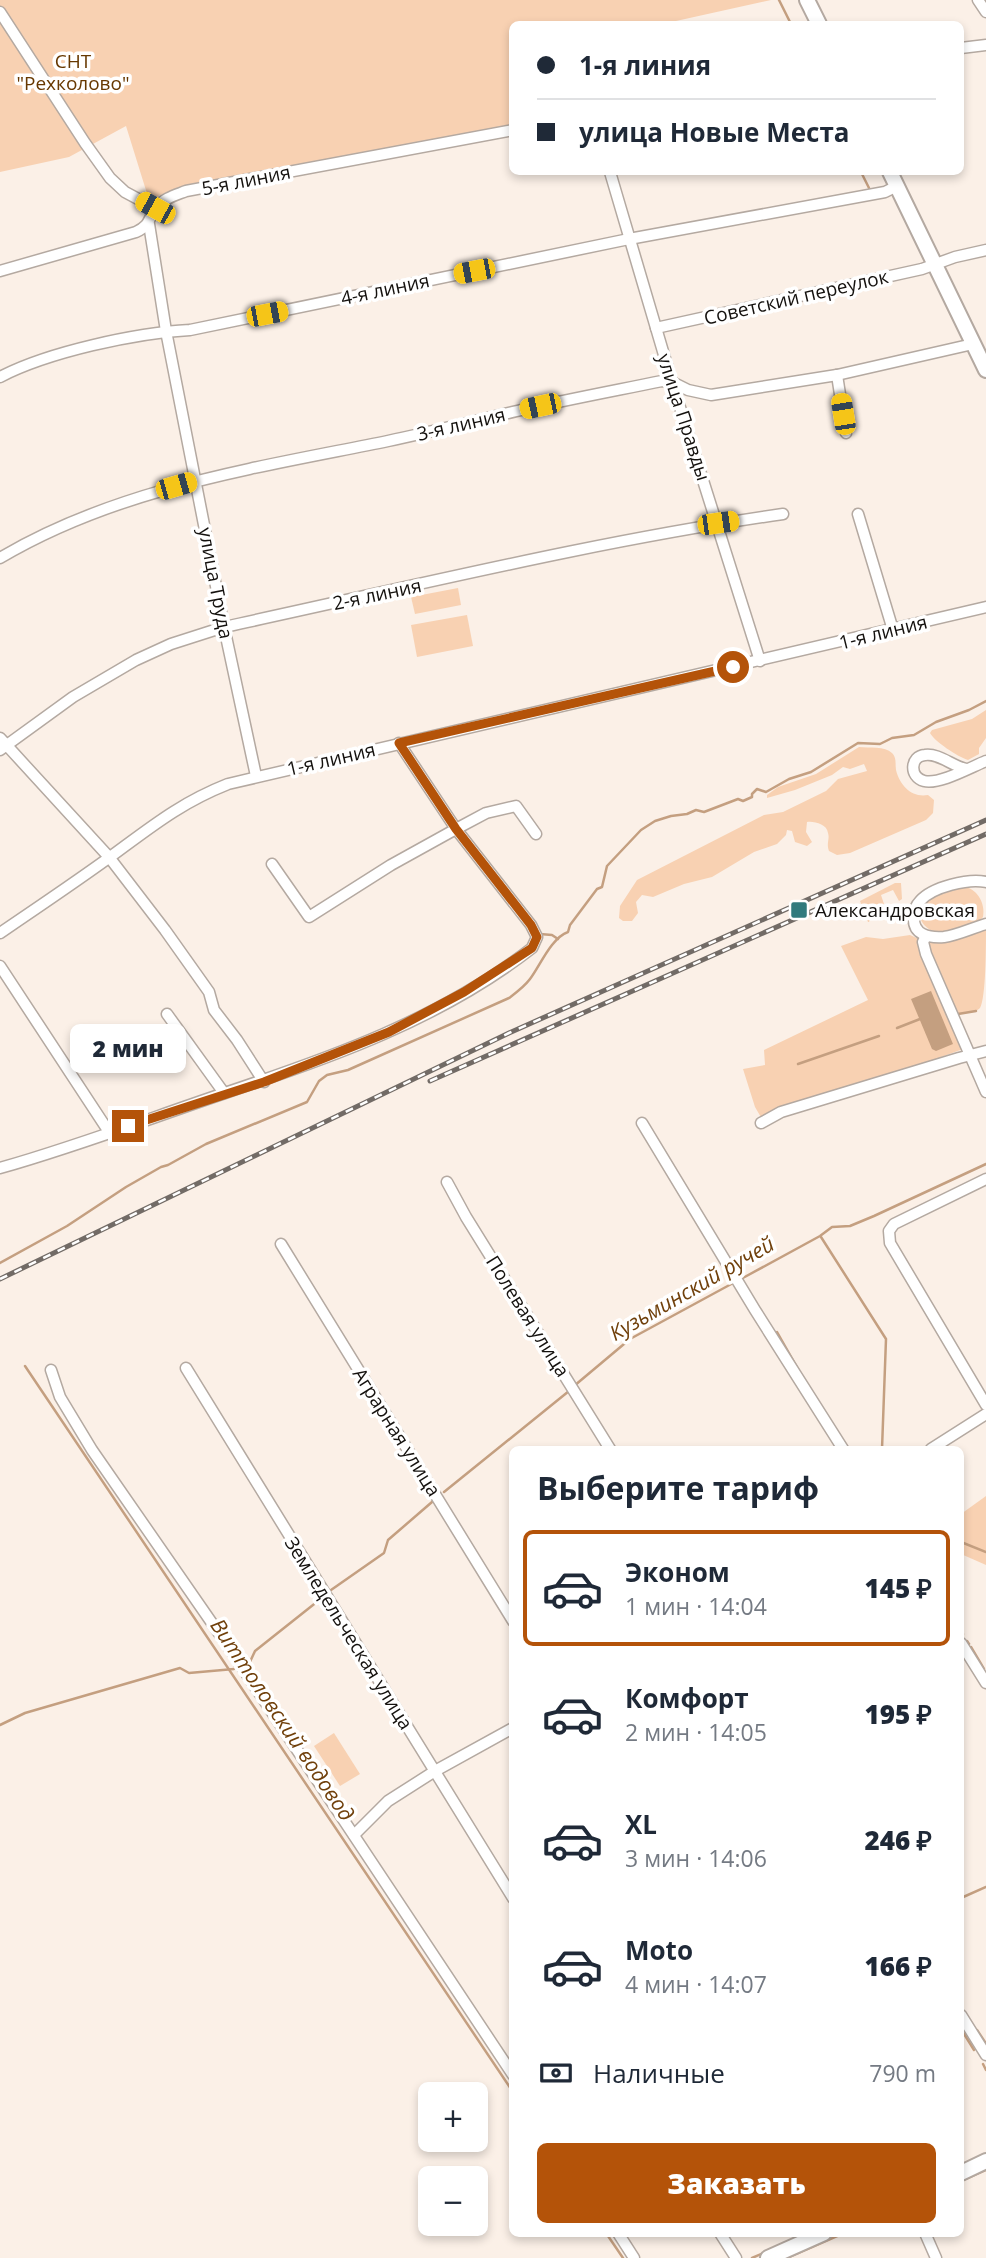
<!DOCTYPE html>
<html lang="ru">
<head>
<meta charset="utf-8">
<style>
	body { margin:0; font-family:"Open Sans",sans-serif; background:#f6f6f7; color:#1f2937; height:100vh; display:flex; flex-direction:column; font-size:26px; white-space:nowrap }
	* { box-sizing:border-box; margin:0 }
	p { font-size:23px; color:#747a83 }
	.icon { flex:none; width:38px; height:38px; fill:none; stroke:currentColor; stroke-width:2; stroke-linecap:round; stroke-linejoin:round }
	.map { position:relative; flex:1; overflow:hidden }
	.panel { position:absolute; left:509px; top:1446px; width:455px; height:791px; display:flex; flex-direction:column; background:#fff; border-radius:10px; box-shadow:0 4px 10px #0003 }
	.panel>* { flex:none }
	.guide { position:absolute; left:509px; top:21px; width:455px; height:154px; border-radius:10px; box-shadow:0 4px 10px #0003; display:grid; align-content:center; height:154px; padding:0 28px; background:#fff }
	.controls { position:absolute; left:418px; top:2082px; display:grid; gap:14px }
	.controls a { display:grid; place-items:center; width:70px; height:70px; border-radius:10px; background:#fff; box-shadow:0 4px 10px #0003; font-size:35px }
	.end { position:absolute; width:32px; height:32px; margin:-16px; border:9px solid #b45309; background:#fff; box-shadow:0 0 0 4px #fff }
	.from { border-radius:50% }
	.bubble { position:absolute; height:49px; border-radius:10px; background:#fff; box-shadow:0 4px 10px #0003; font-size:23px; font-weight:800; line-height:49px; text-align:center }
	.car { position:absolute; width:21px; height:42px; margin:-21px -10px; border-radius:9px; box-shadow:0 0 5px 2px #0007; background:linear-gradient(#f5c518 24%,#345 0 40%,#f5c518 0 76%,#345 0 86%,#f5c518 0) }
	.guide b { display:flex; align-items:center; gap:24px; height:66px; font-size:26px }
	.guide b+b { border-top:2px solid #e0e1e3 }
	.guide i { width:18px; height:18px; background:#1f2937 }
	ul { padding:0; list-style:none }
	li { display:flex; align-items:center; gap:21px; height:116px; margin:0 14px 10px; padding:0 14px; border:4px solid transparent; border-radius:10px }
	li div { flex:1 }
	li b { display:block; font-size:26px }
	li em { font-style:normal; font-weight:800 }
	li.selected { border-color:#b45309 }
	li>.icon { width:63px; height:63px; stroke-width:1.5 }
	h2 { padding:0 28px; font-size:32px; line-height:84px }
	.pay { display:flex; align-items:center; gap:18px; height:77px; padding:0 28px; font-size:26px }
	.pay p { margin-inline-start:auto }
	.primary-button { display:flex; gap:14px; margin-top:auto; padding:14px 28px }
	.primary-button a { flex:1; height:80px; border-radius:10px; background:#b45309; color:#fff; font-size:28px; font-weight:800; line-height:80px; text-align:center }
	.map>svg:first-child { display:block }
	.green { fill:#f8d1b2 }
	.water { fill:#c49f80 }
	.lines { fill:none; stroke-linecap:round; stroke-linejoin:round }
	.stream { stroke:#c49f80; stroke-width:2.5 }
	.street-casing { stroke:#b4a9a1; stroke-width:13 }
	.secondary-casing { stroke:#b4a9a1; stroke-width:18 }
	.street { stroke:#fff; stroke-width:10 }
	.secondary { stroke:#fff; stroke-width:14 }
	.rail-casing { stroke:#726b66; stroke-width:5 }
	.rail { stroke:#fff; stroke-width:2.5; stroke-dasharray:8; stroke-linecap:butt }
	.route { stroke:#b45309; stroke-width:9 }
	.poi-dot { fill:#317a7d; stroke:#fff; stroke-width:2.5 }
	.labels { text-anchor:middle; stroke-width:7; stroke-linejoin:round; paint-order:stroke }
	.park-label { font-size:19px; fill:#673800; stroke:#fff }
	.street-label { font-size:19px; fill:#14110e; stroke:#fff }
	.poi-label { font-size:19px; fill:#14110e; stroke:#fff; text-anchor:start }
	.water-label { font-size:21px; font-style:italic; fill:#70400b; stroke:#fff }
</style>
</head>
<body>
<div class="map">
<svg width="986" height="2258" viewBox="0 0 986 2258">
	<rect width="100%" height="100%" fill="#fbf0e7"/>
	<g class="green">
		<polygon points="0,0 771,0 676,21 676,24 513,24 513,126 177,188 149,200 126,126 69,157 0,172"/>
		<polygon points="458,588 461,605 415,614 411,597"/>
		<polygon points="467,615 473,646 417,657 411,625"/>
		<path d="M986,710V738L979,748V754L968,760C958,757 934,741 930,733L932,730L972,719Z"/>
		<path d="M859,747C869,748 885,746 892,753C897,758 895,764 896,770C900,786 912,798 928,795L934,800L933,813L926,820L850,853L837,855L829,851C826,843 830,839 828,833C827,824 814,821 807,822L806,832L812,842L807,846L795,842L792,831L787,830L786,835L777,844L754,852L712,877L684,884L653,897L642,895L636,902L638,913L632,921H623L619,918L620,906L637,880L764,815L783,812L826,791L838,779L867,771L864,764L850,769L843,767L832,775L795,790L767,798V795L778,787L816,774Z"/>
		<polygon points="895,883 901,883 902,899 899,901 893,890 881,895 885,907 873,914 869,922 868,922 860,901"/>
		<path d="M963,887C976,887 986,903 983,917C977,925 958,930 948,931C945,931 941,932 937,932C922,930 912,910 927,901C938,894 952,891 963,887Z"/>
		<path d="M986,929C986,946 986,998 980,1008C975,1013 964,1013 958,1014L927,944L928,942L956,939Z"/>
		<polygon points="910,935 919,939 918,946 963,1044 963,1049 933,1060 782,1108 762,1119 755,1107 743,1069 765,1065 764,1050 868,1000 841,946 866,937 883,939"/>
		<polygon points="986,1496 986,1565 961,1554 961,1514"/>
		<polygon points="334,1733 360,1774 340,1786 314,1746"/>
	</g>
	<polygon class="water" points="931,991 953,1044 936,1051 932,1049 911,999"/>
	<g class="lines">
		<g class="stream">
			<polyline points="779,0 791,24"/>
			<polyline points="861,172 870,190"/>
			<polyline points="540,934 552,935 558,939"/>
			<polyline points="958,1014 976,1011"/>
			<polyline points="897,1028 920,1019"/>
			<polyline points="798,1064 879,1036"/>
			<polyline points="821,1237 886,1339 882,1449"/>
			<path d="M0,1263L67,1226L126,1187L161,1167L168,1165L206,1144L307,1102L319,1081L327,1075L348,1070L509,998C517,992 524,987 530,979C540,966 551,938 568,932L570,925L597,889L602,887L607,866L641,830L655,821L671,816L687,814L696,810L704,812L738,799L743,801L752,797V794L757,789L766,792L789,779L811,772L858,743L880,744L892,738L914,735L936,722L969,710L986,701"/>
			<polyline points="741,1279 820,1236 832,1227 850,1226 874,1216 986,1164"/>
			<polyline points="777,1332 798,1369"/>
			<polyline points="25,1366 513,2092"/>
			<polyline points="574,1386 630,1339 735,1282"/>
			<polyline points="444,1492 569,1391"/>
			<polyline points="961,1542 986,1552"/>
			<polyline points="331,1590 384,1553 388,1540 432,1502"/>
			<polyline points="961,1630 963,1634"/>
			<polyline points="967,1641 969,1644"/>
			<polyline points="971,1647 984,1669"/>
			<polyline points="249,1664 255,1651 318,1601"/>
			<polyline points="0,1725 25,1713 180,1668 189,1673 234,1669"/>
			<polyline points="961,1898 986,1887"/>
			<polyline points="961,2004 961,2005"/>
			<polyline points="961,2029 974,2050"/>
			<polyline points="977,2030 985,2042"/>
			<polyline points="983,2064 986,2070"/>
			<polyline points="961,2165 971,2161"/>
			<polyline points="961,2181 986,2170"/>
			<polyline points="606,2233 623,2258"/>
			<polyline points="780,2245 805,2234"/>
			<polyline points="752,2258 768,2251"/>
			<polyline points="787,2258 844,2233"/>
		</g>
		<defs>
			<g id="street">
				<polyline points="978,0 986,12"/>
				<polyline points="0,12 85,143 110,178 125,192 155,208"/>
				<polyline points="961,48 986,45"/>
				<polyline points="610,172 672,382 760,661"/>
				<polyline points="149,224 166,331 224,627 256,776"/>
				<path d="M0,271L136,232C152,224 147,219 157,207C164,198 176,195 186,191L513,130"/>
				<polyline points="656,328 922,269 955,257 986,250"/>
				<polyline points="837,375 846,433"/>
				<path d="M0,377C48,352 135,333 190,330L629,239L885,192L897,186"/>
				<polyline points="858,514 893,630"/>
				<path d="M0,558C118,488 255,468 388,441C431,432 474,421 517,411C565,400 613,391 662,381L672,382L688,390L711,395L837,375L973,344"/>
				<polyline points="0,738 109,857 165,930 209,992 214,1010 237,1040 264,1082"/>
				<path d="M0,750L73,697L136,660L171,644L224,627C410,587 595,541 783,514"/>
				<path d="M966,769C952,766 939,753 925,755C910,756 909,777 924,781C939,785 971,767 986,761"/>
				<polyline points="272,864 309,917 391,865 456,829 486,813 516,806 536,834"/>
				<path d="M986,882C969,878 932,887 920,901C916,905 914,910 914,916C912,935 929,938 944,937C958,935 972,928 986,924"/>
				<path d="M0,933C37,908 74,883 110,857C151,827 180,803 228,784L986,607"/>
				<polyline points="926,936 923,942 926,954 986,1092"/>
				<polyline points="0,966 109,1132"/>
				<polyline points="167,1014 224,1093"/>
				<polyline points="642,1123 755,1310 843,1449"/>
				<polyline points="761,1123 781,1112 959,1058 986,1051"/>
				<path d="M0,1168C75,1147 148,1119 222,1094C330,1058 441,1019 532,948L537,937L531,925L456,829L399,743"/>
				<polyline points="986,1179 894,1224 889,1231 890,1243 986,1405"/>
				<polyline points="447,1182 466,1217 610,1449"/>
				<polyline points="281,1244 513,1621"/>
				<polyline points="186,1368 513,1898"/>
				<polyline points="51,1370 60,1397 92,1450 232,1652 513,2075"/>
				<polyline points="931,1449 986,1414"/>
				<polyline points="961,1643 986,1683"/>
				<polyline points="354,1835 388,1801 435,1771 513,1728"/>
				<polyline points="961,2015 986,2055"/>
				<polyline points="618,2233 634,2258"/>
				<polyline points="720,2233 736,2258"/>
				<polyline points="925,2233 936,2258"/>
			</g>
			<g id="secondary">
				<polyline points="807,0 819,24"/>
				<polyline points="890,172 986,370"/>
				<polyline points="961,2173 986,2161"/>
				<polyline points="768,2258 824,2233"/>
			</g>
		</defs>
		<use href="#street" class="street-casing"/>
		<use href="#secondary" class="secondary-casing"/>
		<use href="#street" class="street"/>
		<use href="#secondary" class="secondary"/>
		<defs>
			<g id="rail">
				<polyline points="430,1081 986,834"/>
				<polyline points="0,1279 509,1033 986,820"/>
			</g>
		</defs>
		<use href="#rail" class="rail-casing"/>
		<use href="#rail" class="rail"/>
	</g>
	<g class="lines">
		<polyline class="route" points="128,1126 264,1082 389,1032 464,992 532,948 537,937 531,925 456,829 399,743 733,667"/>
	</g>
	<rect class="poi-dot" x="790" y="901" width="18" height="18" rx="3.5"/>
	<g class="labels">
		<g class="park-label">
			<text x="73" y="68">СНТ<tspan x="73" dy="22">"Рехколово"</tspan></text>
		</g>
		<g class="street-label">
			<text transform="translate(246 180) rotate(-11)" y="7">5-я линия</text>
			<text transform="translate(385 289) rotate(-12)" y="7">4-я линия</text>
			<text transform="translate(796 297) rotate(-13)" y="7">Советский переулок</text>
			<text transform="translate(684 417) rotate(72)" y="7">улица Правды</text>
			<text transform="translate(461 424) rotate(-13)" y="7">3-я линия</text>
			<text transform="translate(216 583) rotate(79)" y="7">улица Труда</text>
			<text transform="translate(377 594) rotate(-12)" y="7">2-я линия</text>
			<text transform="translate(883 632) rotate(-14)" y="7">1-я линия</text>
			<text transform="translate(331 759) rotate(-13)" y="7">1-я линия</text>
			<text transform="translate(528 1316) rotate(58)" y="7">Полевая улица</text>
			<text transform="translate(397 1432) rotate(58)" y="7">Аграрная улица</text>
			<text transform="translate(349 1633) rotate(58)" y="7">Земледельческая улица</text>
		</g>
		<g class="poi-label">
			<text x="815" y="917">Александровская</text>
		</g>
		<g class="water-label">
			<text transform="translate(692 1289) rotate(-30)" y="7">Кузьминский ручей</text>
			<text transform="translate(282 1720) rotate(56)" y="7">Виттоловский водовод</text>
		</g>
	</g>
</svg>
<div class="controls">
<a>+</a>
<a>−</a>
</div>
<i class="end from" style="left:733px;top:667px"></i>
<i class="end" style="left:128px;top:1126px"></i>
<div class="bubble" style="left:70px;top:1024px;width:116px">2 мин</div>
<i class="car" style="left:155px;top:208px;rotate:299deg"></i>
<i class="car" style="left:474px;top:271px;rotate:259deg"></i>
<i class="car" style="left:267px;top:314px;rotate:79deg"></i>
<i class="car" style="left:540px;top:406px;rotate:258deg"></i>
<i class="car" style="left:843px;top:414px;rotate:351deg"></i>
<i class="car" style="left:176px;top:486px;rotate:74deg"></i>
<i class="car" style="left:718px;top:523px;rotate:82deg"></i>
<div class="guide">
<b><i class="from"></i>1-я линия</b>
<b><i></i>улица Новые Места</b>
</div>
<section class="panel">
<h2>Выберите тариф</h2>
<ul>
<li class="selected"><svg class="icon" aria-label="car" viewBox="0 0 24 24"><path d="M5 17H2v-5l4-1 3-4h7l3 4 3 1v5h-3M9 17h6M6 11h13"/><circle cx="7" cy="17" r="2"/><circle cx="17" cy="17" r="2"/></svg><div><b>Эконом</b><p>1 мин · 14:04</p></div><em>145 ₽</em></li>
<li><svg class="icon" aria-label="car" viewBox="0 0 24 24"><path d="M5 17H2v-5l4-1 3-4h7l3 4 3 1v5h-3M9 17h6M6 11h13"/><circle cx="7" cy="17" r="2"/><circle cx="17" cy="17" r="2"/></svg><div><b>Комфорт</b><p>2 мин · 14:05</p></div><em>195 ₽</em></li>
<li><svg class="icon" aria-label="car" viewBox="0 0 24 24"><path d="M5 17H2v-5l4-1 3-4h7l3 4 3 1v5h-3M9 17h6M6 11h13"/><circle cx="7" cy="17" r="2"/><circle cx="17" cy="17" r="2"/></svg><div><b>XL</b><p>3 мин · 14:06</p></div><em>246 ₽</em></li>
<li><svg class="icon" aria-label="car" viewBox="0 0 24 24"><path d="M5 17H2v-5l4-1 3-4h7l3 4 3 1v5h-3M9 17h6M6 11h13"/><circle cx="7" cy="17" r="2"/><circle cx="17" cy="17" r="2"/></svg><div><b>Moto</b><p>4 мин · 14:07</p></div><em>166 ₽</em></li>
</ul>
<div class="pay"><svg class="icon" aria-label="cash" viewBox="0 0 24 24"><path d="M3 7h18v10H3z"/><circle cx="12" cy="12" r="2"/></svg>Наличные<p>790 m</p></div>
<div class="primary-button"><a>Заказать</a></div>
</section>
</div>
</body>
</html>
